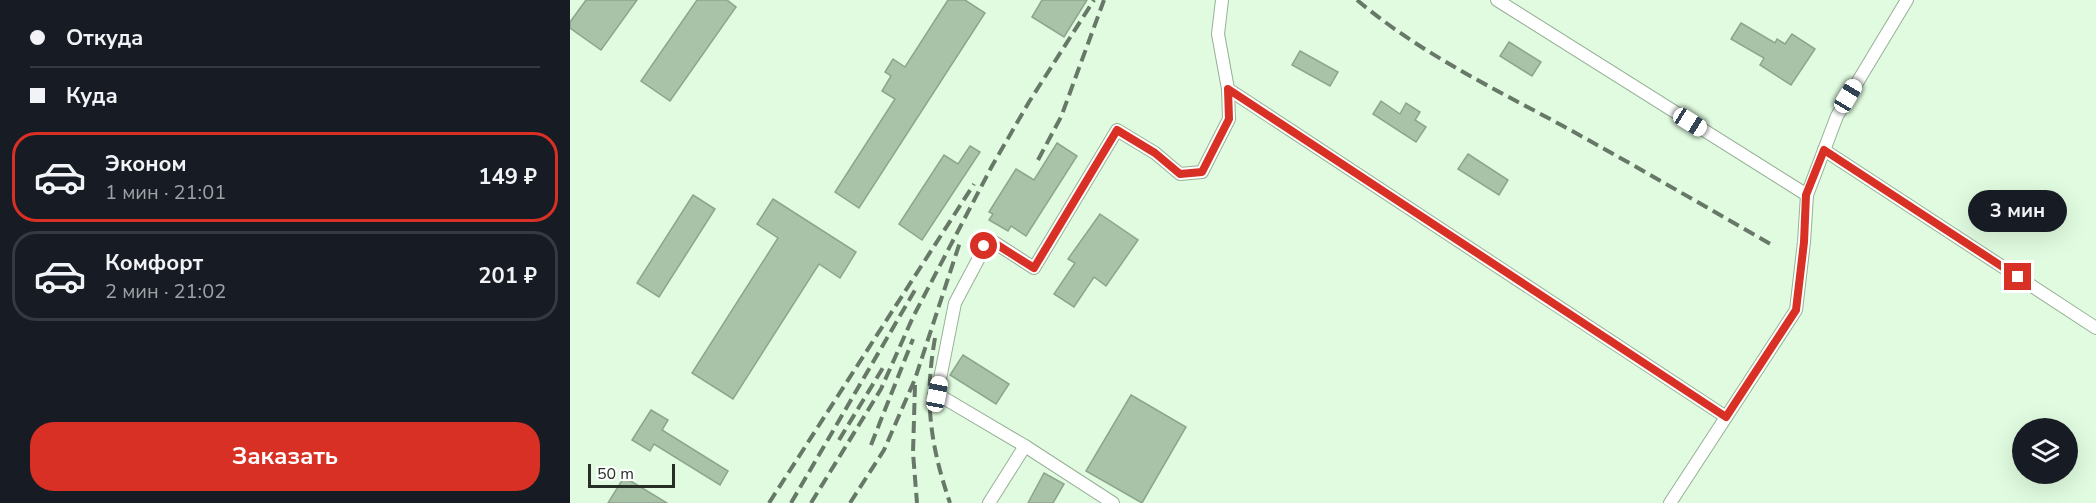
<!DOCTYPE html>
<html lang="ru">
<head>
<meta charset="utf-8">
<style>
	body { margin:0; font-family:"Nunito Sans",sans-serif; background:#242831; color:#f1f3f6; height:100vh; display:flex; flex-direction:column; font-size:22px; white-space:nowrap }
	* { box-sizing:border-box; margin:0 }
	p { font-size:20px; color:#9ea1a6 }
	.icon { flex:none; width:33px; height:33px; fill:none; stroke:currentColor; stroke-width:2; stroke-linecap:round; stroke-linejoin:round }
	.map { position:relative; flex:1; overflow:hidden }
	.details { display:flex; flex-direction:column; background:#171b24; width:570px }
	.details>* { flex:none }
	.banner { display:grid; align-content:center; height:132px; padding:0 30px; background:#171b24 }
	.fabs { position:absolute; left:1442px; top:418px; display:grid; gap:12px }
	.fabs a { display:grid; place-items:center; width:66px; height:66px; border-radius:50%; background:#171b24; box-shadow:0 6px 24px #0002; font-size:30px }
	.scale { position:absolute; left:18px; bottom:15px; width:87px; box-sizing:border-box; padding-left:6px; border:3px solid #252f25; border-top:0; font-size:16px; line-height:21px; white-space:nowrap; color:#252f25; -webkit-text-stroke:4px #fff; paint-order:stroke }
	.end { position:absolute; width:27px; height:27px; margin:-14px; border:8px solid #d93025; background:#fff; box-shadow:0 0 0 3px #fff }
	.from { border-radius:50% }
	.bubble { position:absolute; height:42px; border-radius:21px; background:#171b24; box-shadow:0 6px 24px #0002; font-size:20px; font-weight:700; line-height:42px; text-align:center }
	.car { position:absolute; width:18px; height:36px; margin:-18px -9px; border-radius:8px; box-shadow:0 0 4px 2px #0007; background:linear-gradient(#fff 24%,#345 0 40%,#fff 0 76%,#345 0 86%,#fff 0) }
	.banner b { display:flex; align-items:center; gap:21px; height:57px; font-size:22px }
	.banner b+b { border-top:2px solid #363941 }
	.banner i { width:15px; height:15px; background:#f1f3f6 }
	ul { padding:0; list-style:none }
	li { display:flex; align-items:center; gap:18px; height:90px; margin:0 12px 9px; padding:0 18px; border:3px solid #363941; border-radius:24px }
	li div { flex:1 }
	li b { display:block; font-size:22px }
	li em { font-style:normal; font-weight:700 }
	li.selected { border-color:#d93025 }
	li>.icon { width:54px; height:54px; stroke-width:1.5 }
	.button { display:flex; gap:12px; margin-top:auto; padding:12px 30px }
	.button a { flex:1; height:69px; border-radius:24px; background:#d93025; color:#fff; font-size:24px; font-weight:700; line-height:69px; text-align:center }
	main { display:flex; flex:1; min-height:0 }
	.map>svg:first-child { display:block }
	.building { fill:#a9c3a9; stroke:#8ca58c; stroke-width:1.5 }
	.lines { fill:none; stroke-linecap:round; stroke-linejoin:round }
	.minor-casing { stroke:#97b096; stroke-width:14 }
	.minor { stroke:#fff; stroke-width:12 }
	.rail { stroke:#687868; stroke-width:4; stroke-dasharray:12 6; stroke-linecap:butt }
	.route { stroke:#d93025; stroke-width:8 }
</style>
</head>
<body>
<main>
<section class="details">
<div class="banner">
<b><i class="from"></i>Откуда</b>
<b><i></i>Куда</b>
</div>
<ul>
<li class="selected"><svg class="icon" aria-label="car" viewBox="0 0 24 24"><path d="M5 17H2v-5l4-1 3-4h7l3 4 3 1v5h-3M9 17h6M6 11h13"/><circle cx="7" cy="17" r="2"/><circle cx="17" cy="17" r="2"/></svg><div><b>Эконом</b><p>1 мин · 21:01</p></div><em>149 ₽</em></li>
<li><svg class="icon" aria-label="car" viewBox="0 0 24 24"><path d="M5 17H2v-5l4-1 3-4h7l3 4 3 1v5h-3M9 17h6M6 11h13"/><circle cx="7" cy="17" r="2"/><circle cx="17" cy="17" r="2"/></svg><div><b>Комфорт</b><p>2 мин · 21:02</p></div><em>201 ₽</em></li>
</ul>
<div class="button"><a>Заказать</a></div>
</section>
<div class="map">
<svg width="1526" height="503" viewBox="0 0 1526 503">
	<rect width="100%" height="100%" fill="#e0fbdf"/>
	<g class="building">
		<polygon points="16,0 67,0 31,50 0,28 0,22"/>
		<polygon points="127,0 157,0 166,7 100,101 71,81"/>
		<polygon points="378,0 395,0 415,13 289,208 265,192 325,99 312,91 321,76 315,72 323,59 335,67"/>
		<polygon points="472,0 517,0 494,37 462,17"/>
		<polygon points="1171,23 1205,43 1207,39 1215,44 1222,34 1245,49 1221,85 1190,65 1194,58 1161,39"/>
		<polygon points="939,42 971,62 962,76 930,56"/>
		<polygon points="730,51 768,72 760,86 722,65"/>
		<polygon points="811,101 830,114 836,103 850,112 845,120 856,127 846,142 803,114"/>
		<polygon points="487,143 507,156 456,236 441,226 438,231 419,220 423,214 419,212 446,169 464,180"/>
		<polygon points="400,146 410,152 352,240 329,224 374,155 388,164"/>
		<polygon points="898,154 938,180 929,195 888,169"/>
		<polygon points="123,195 145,209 89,297 67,283"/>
		<polygon points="203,199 286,252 270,278 249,264 163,399 122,373 208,238 187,224"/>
		<polygon points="530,214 568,240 536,286 524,277 504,307 484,294 505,263 498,259"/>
		<polygon points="393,355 439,384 426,404 380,375"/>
		<polygon points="561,395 616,427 572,503 516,471"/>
		<polygon points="81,410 98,420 92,430 158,471 150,485 84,444 80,451 62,440"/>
		<polygon points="474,473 494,484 483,503 458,503"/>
		<polygon points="54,477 97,503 38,503"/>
	</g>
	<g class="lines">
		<defs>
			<g id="minor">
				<polyline points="927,0 1237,195 1234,242 1226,310 1100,503"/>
				<polyline points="658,89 1156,417"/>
				<polyline points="1254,150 1526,328"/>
				<polyline points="1237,195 1267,116 1337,0"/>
				<polyline points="455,446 367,394 385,303 419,239 464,268 547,130 585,153 610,174 632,172 659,119 658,89 648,34 652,0"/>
				<polyline points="419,503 455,446 543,503"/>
			</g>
		</defs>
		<use href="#minor" class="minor-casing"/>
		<use href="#minor" class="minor"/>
		<g class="rail">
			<path d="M787,0C850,53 921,87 993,126C1064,165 1134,206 1204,246"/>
			<polyline points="468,160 491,117 534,0"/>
			<path d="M365,338C354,400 360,444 380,503"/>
			<polyline points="345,385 343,453 347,503"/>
			<polyline points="269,440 314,366"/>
			<polyline points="301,445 343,339"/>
			<polyline points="199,503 404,184"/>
			<polyline points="221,503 345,290"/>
			<polyline points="241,503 311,389 343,317 422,166 459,102 524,0"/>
			<polyline points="280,503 314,450 345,379 390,242"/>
		</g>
	</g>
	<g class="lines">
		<polyline class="route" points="414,246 418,239 464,268 547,130 585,153 610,174 632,172 659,119 658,89 1156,417 1226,310 1234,242 1236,195 1254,150 1448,277"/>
	</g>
</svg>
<div class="fabs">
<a><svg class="icon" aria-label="layers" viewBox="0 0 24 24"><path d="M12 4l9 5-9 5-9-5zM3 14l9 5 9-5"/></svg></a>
</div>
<div class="scale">50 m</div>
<i class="end from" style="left:414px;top:246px"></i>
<i class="end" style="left:1448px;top:277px"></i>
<div class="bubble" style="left:1398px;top:190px;width:99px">3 мин</div>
<i class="car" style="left:1278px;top:96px;rotate:31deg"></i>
<i class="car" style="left:1120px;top:122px;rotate:122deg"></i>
<i class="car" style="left:367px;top:394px;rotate:11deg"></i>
</div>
</main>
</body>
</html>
